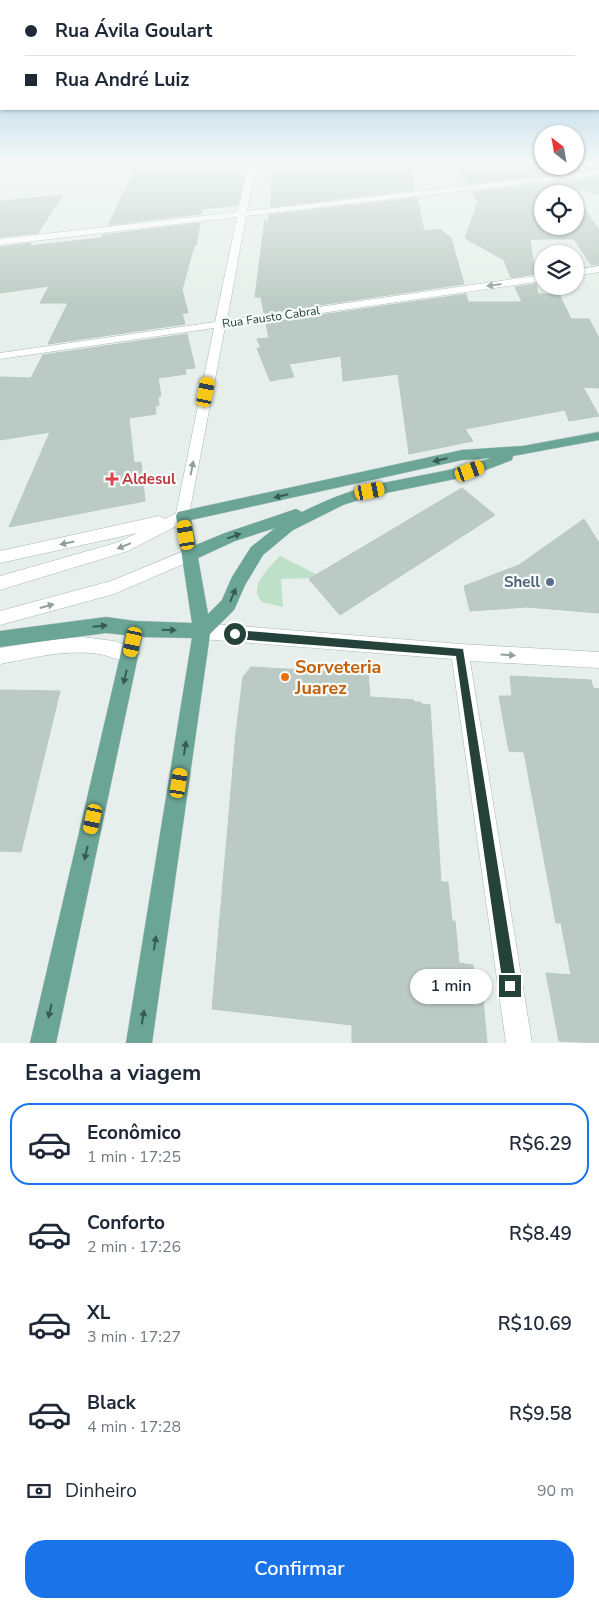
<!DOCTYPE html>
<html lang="pt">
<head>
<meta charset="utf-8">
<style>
	body { margin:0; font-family:"Nunito Sans",sans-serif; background:#f6f6f7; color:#1f2937; height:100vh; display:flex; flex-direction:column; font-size:19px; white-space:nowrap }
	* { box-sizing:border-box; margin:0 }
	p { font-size:16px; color:#747a83 }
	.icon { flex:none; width:28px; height:28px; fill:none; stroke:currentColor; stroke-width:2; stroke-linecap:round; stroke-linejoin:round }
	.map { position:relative; height:1043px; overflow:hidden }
	.details { display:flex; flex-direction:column; background:#fff; flex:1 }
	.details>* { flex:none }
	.guide { position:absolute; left:0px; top:0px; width:600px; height:110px; box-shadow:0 1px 4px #0004; display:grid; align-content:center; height:110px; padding:0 25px; background:#fff }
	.needle { width:32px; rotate:329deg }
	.controls { position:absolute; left:534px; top:125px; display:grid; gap:10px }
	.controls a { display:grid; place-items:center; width:50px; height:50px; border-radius:50%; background:#fff; box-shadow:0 1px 4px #0004; font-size:25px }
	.end { position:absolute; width:22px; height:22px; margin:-11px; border:6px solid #24423a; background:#fff; box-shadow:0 0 0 2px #fff }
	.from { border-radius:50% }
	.bubble { position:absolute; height:35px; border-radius:18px; background:#fff; box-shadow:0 1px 4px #0004; font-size:16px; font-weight:600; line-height:35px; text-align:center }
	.car { position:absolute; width:15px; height:30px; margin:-15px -8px; border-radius:6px; box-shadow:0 0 4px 1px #0007; background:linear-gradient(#f5c518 24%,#345 0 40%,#f5c518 0 76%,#345 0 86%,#f5c518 0) }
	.guide b { display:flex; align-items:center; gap:18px; height:48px; font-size:19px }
	.guide b+b { border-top:1px solid #e0e1e3 }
	.guide i { width:12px; height:12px; background:#1f2937 }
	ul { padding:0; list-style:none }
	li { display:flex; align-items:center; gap:15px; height:82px; margin:0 10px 8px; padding:0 15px; border:2px solid transparent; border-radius:20px }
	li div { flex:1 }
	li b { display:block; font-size:19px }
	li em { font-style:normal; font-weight:600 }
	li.current { border-color:#1a73e8 }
	li>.icon { width:45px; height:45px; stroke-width:1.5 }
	h2 { padding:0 25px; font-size:22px; line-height:60px }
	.pay { display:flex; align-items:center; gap:12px; height:55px; padding:0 25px; font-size:19px }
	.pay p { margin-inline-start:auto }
	.primary-button { display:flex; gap:10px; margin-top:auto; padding:10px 25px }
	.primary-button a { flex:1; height:58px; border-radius:20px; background:#1a73e8; color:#fff; font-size:20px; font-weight:600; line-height:58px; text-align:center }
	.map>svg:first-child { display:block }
	.green { fill:#bfe0c8 }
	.building { fill:#bbcac4; stroke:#b8c9c2 }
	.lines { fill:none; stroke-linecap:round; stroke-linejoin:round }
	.minor-casing { stroke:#a8b8b2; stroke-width:1 }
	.major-casing { stroke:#c2cac8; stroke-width:1 }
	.minor { fill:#fff; fill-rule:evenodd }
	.major { fill:#6aa596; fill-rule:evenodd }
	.oneway { fill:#92a09c }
	.oneway2 { fill:#365b51 }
	.route { fill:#24423a }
	.health-dot { fill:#e0444e; stroke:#f7fbf9; stroke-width:2 }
	.service-dot { fill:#5c6f8a; stroke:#f7fbf9; stroke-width:2 }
	.food-dot { fill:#e8710a; stroke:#f7fbf9; stroke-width:2 }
	.labels { text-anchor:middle; stroke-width:4.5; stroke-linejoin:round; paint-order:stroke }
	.far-street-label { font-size:12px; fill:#24423a; stroke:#f7fbf9 }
	.health-label { font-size:15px; font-weight:bold; fill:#be3a42; stroke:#f7fbf9; text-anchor:start }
	.service-label { font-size:15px; font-weight:bold; fill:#4e5e75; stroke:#f7fbf9; text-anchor:end }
	.near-food-label { font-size:18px; font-weight:bold; fill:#c56008; stroke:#f7fbf9; text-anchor:start }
</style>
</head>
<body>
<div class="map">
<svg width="599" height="1043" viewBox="0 0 599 1043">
	<rect width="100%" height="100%" fill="#e6efeb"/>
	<path class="green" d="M280,556L318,575L312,578L281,579L283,607L262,602C247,587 270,567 280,556Z"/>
	<g class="building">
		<polygon points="169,162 235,162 244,178 238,205 202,209 201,214 108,225 138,164"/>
		<polygon points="274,162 376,162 380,175 410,168 415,190 270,207"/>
		<polygon points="455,162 542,162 542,166 575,166 575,162 599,162 599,169 468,184"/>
		<polygon points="599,177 599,194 570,188 574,194 542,194 542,226 575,226 575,195 599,230 599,264 591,265 574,239 530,239 535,274 511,278 504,260 465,238 478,202 472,192"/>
		<polygon points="63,195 38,233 0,237 0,201"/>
		<polygon points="417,198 424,231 440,229 451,238 464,284 264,313 261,297 255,297 265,219 268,225 269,215"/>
		<polygon points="200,223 196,245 194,246 182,290 188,313 182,313 185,324 48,344 68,303 40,303 49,286 0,293 0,247 31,243 29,246 101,238 103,235"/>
		<polygon points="536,284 538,294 559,294 571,319 589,319 599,338 599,388 583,387 599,416 569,421 565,410 465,429 473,441 409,454 398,374 343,381 341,356 289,364 294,377 270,381 257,348 261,348 257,339 269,338 266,323 466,294 468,302 522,302 515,287"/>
		<polygon points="187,334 195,368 185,369 186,374 158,378 161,396 158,397 159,405 155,406 156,414 129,418 134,463 141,462 145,501 9,527 50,432 0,440 0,377 31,378 43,355"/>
		<polygon points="462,488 495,515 340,615 309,579"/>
		<polygon points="584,519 599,543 599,613 527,607 470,611 464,586 519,565"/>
		<polygon points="251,667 341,672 342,668 368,671 370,697 414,700 414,702 421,702 421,704 430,705 441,882 448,882 452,921 455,921 459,963 473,965 475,989 482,989 487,1043 352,1043 352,1025 212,1009 236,733 243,677"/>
		<polygon points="510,676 591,680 593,688 599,689 599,1043 559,1041 546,973 571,975 561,923 556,923 524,752 509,751 499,696 512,696"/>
		<polygon points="0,690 60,691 21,852 0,851"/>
	</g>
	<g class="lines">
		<defs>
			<g id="minor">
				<polygon points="35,162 60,162 56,164 0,169 0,165"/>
				<polygon points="249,162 256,162 247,211 599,171 599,175 246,216 227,320 542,275 542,281 225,327 188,520 128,551 0,590 0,576 119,542 137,533 0,563 0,551 159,516 165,519 176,513 214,328 0,359 0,353 215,322 237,217 0,245 0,239 238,212"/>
				<polygon points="599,266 599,272 575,276 575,270"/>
				<polygon points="189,549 195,551 197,555 195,559 114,594 0,625 0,611 111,581"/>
				<polygon points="202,623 460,644 599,652 599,668 470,661 532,1043 506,1043 452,659 202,639 196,636 193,631 196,626"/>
				<path d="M82,637L114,641L136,648L139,654L136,660C125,664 111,656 99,654C66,649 32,658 0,664V648L49,640Z"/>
			</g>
			<path id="major" d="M599,432V440L513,456L512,460L470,476L371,496L343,505L293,530L263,555L245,585L234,610L210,634L152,1043H126L192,638L142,637L56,1043H30L125,635L106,633L0,647V631L106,617L135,621L192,623L176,516L178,512L462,450L523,446ZM491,458C452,472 411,476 370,486C345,492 325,501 302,512L296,509L225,533L196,545L191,520L462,460ZM275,528L251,547L232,577L222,600L208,614L198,558L235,541Z"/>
		</defs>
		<use href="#minor" class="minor-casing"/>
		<use href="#major" class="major-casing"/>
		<use href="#minor" class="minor"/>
		<use href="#major" class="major"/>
	</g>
	<defs><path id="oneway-solid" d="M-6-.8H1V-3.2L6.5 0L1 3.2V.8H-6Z" transform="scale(1.25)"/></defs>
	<g class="oneway">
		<use href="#oneway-solid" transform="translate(494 285) rotate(172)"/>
		<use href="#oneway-solid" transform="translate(192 468) rotate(-79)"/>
		<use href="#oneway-solid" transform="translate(67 543) rotate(168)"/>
		<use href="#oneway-solid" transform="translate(124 546) rotate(158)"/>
		<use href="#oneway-solid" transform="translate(47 606) rotate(-15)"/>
		<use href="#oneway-solid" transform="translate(508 655) rotate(3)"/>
	</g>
	<g class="oneway2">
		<use href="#oneway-solid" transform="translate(440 460) rotate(167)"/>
		<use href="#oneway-solid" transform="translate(281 496) rotate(167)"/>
		<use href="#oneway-solid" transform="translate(234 536) rotate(-20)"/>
		<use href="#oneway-solid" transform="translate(233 595) rotate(-67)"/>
		<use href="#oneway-solid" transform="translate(100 626) rotate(-5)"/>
		<use href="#oneway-solid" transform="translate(169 630) rotate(2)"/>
		<use href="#oneway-solid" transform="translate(125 677) rotate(103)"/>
		<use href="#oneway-solid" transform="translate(185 748) rotate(-81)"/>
		<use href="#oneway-solid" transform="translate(86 853) rotate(103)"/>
		<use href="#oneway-solid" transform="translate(155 943) rotate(-81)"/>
		<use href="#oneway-solid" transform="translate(50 1011) rotate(103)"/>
		<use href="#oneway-solid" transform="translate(143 1017) rotate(-81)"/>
	</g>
	<linearGradient id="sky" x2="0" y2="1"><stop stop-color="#84bce0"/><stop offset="0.53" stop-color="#f4f8f6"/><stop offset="1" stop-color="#f4f8f6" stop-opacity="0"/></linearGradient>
	<rect width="599" height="308" fill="url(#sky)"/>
	<polygon class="route" points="235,630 463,649 517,986 515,991 510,993 505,991 503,986 456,656 235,639 231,634"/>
	<path class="health-dot" d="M109.5 471.5h5v5h5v5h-5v5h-5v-5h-5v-5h5z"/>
	<circle class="service-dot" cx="550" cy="582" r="5"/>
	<circle class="food-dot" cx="285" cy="677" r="5"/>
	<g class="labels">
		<g class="far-street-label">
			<text transform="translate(271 317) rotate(-8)" y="4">Rua Fausto Cabral</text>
		</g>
		<g class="health-label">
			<text x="122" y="484">Aldesul</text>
		</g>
		<g class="service-label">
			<text x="540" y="587">Shell</text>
		</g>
		<g class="near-food-label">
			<text x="295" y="673">Sorveteria<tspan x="295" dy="21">Juarez</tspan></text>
		</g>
	</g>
</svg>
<div class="controls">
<a><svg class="needle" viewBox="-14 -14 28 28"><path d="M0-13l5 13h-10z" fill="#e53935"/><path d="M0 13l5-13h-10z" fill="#747a83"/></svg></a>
<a><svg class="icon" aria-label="locate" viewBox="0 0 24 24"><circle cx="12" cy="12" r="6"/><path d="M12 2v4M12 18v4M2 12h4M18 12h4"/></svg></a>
<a><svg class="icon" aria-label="layers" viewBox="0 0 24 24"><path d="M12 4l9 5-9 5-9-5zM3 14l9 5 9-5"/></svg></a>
</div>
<i class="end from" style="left:235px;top:634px"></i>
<i class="end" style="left:510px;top:986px"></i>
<div class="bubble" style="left:410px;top:969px;width:82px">1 min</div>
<i class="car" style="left:206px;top:392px;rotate:11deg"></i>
<i class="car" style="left:470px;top:471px;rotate:69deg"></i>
<i class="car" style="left:370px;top:491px;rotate:79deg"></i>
<i class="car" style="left:186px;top:535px;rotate:351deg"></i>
<i class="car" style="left:133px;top:642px;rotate:192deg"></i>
<i class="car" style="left:179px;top:783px;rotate:9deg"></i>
<i class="car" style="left:93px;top:819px;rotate:192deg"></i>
<div class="guide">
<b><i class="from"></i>Rua Ávila Goulart</b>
<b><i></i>Rua André Luiz</b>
</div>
</div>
<section class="details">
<h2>Escolha a viagem</h2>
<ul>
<li class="current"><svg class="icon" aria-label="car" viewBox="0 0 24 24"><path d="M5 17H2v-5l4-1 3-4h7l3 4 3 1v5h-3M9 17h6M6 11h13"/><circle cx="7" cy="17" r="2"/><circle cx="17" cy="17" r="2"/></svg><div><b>Econômico</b><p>1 min · 17:25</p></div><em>R$6.29</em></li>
<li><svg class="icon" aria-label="car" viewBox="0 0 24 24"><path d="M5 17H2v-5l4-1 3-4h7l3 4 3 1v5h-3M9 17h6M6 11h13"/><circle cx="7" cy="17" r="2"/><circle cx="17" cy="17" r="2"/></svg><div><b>Conforto</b><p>2 min · 17:26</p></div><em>R$8.49</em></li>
<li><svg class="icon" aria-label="car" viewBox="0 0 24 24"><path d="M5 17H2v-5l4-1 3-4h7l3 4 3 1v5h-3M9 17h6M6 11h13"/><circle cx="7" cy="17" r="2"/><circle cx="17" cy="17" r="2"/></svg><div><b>XL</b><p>3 min · 17:27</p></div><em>R$10.69</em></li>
<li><svg class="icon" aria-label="car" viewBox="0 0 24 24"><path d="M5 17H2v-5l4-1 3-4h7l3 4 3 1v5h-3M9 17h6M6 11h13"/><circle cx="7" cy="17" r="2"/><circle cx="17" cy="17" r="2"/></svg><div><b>Black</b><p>4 min · 17:28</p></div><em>R$9.58</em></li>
</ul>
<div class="pay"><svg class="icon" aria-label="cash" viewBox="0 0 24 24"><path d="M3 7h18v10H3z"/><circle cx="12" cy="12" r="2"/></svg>Dinheiro<p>90 m</p></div>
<div class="primary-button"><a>Confirmar</a></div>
</section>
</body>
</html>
